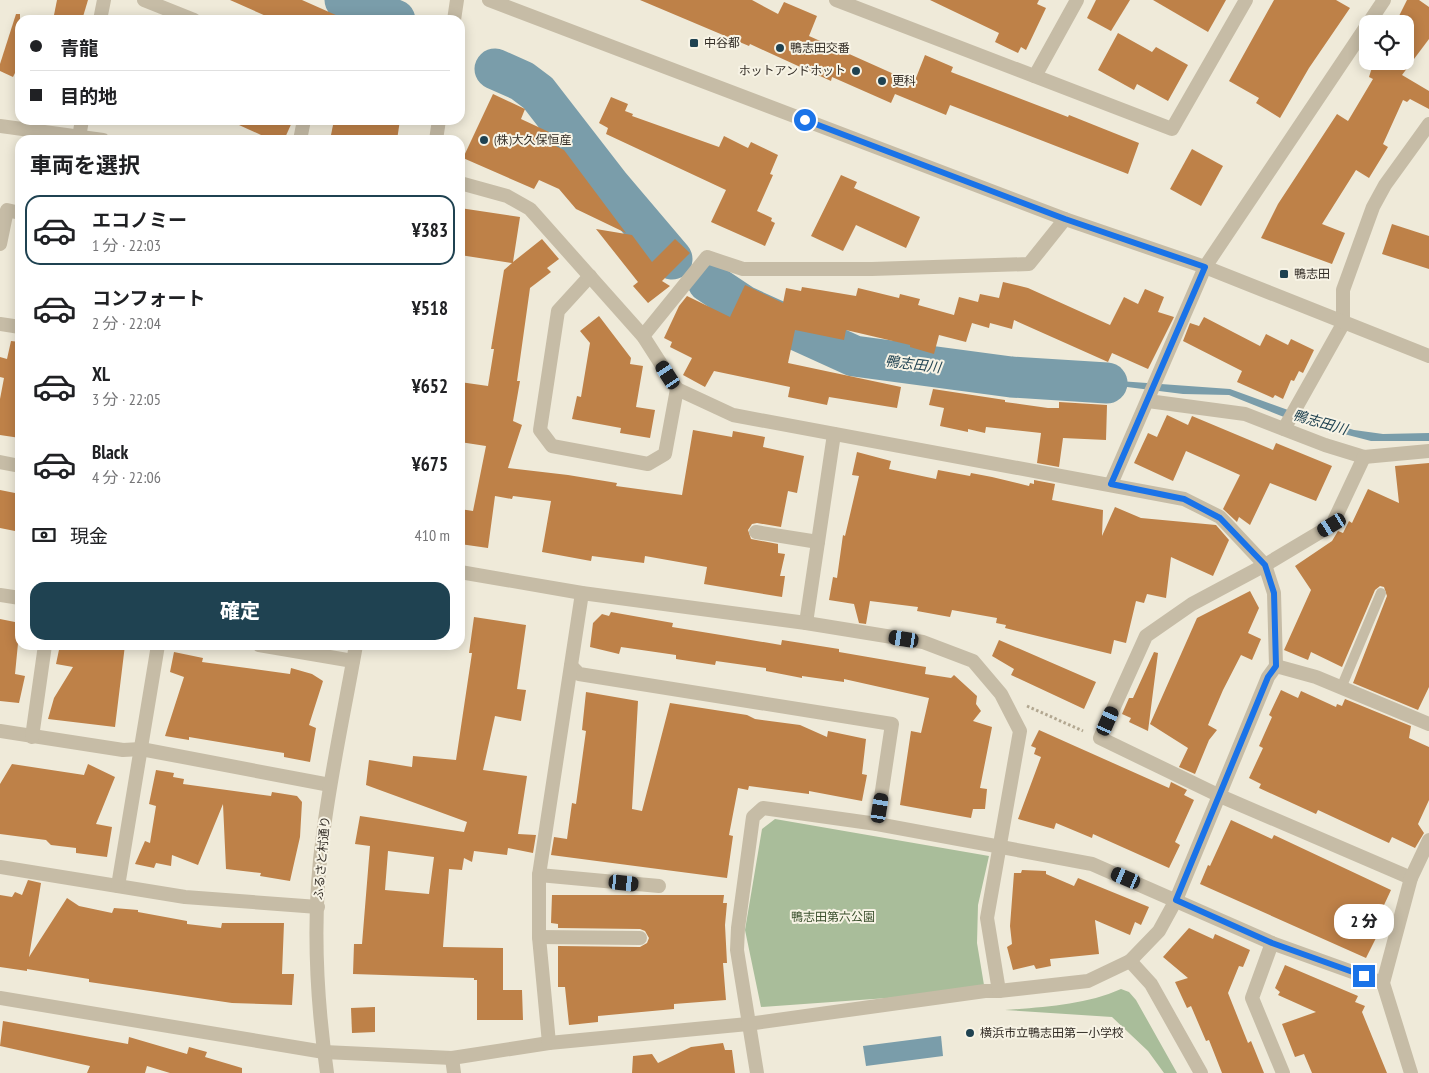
<!DOCTYPE html>
<html lang="ja">
<head>
<meta charset="utf-8">
<style>
	body { margin:0; font-family:"PT Sans Narrow","Noto Sans JP",sans-serif; background:#f2f2f2; color:#202124; height:100vh; display:flex; flex-direction:column; font-size:19px; white-space:nowrap }
	* { box-sizing:border-box; margin:0 }
	p { font-size:16px; color:#757577 }
	.icon { flex:none; width:28px; height:28px; fill:none; stroke:currentColor; stroke-width:2; stroke-linecap:round; stroke-linejoin:round }
	.map { position:relative; flex:1; overflow:hidden }
	.panel { position:absolute; left:15px; top:135px; width:450px; height:515px; display:flex; flex-direction:column; background:#fff; border-radius:15px; box-shadow:0 2px 12px #0003 }
	.panel>* { flex:none }
	.top-card { position:absolute; left:15px; top:15px; width:450px; height:110px; border-radius:15px; box-shadow:0 2px 12px #0003; display:grid; align-content:center; height:110px; padding:0 15px; background:#fff }
	.fabs { position:absolute; left:1359px; top:15px; display:grid; gap:10px }
	.fabs a { display:grid; place-items:center; width:55px; height:55px; border-radius:10px; background:#fff; box-shadow:0 2px 12px #0003; font-size:25px }
	.end { position:absolute; width:22px; height:22px; margin:-11px; border:6px solid #1a73e8; background:#fff; box-shadow:0 0 0 2px #fff }
	.from { border-radius:50% }
	.bubble { position:absolute; height:35px; border-radius:15px; background:#fff; box-shadow:0 2px 12px #0003; font-size:16px; font-weight:800; line-height:35px; text-align:center }
	.car { position:absolute; width:15px; height:30px; margin:-15px -8px; border-radius:6px; box-shadow:0 0 4px 1px #0007; background:linear-gradient(#222 24%,#8ab4d8 0 40%,#222 0 76%,#8ab4d8 0 86%,#222 0) }
	.top-card b { display:flex; align-items:center; gap:18px; height:48px; font-size:19px }
	.top-card b+b { border-top:1px solid #e0e0e0 }
	.top-card i { width:12px; height:12px; background:#202124 }
	ul { padding:0; list-style:none }
	li { display:flex; align-items:center; gap:15px; height:70px; margin:0 10px 8px; padding:0 5px; border:2px solid transparent; border-radius:15px }
	li div { flex:1 }
	li b { display:block; font-size:19px }
	li em { font-style:normal; font-weight:800 }
	li.active { border-color:#1f4251 }
	li>.icon { width:45px; height:45px; stroke-width:1.5 }
	h2 { padding:0 15px; font-size:22px; line-height:60px }
	.pay { display:flex; align-items:center; gap:12px; height:55px; padding:0 15px; font-size:19px }
	.pay p { margin-inline-start:auto }
	.button { display:flex; gap:10px; margin-top:auto; padding:10px 15px }
	.button a { flex:1; height:58px; border-radius:15px; background:#1f4251; color:#fff; font-size:20px; font-weight:800; line-height:58px; text-align:center }
	.map>svg:first-child { display:block }
	.green { fill:#a9bd9a }
	.water { fill:#7a9daa }
	.lines { fill:none; stroke-linecap:round; stroke-linejoin:round }
	.river { stroke:#7a9daa; stroke-width:41 }
	.building { fill:#be8148; fill-rule:evenodd }
	.path { stroke:#b2a790; stroke-width:3; stroke-dasharray:2.5 2.5; stroke-linecap:butt }
	.service { stroke:#c6bca6; stroke-width:10 }
	.minor { stroke:#c6bca6; stroke-width:14 }
	.tertiary { stroke:#c6bca6; stroke-width:14 }
	.route { stroke:#1a73e8; stroke-width:6 }
	.poi-dot { fill:#1f4251; stroke:#f7f3e5; stroke-width:2 }
	.labels { text-anchor:middle; stroke-width:4; stroke-linejoin:round; paint-order:stroke }
	.poi-label { font-size:12px; fill:#332d26; stroke:#f7f3e5; text-anchor:start }
	.street-label { font-size:12px; fill:#332d26; stroke:#f7f3e5 }
	.park-label { font-size:12px; fill:#3a4f2c; stroke:#f7f3e5 }
	.water-label { font-size:14px; font-style:italic; fill:#1f4251; stroke:#f7f3e5 }
</style>
</head>
<body>
<div class="map">
<svg width="1429" height="1073" viewBox="0 0 1429 1073">
	<rect width="100%" height="100%" fill="#efead9"/>
	<g class="green">
		<polygon points="775,819 989,856 978,905 977,943 985,991 761,1007 745,930 762,829"/>
		<path d="M1121,989L1129,992L1136,1000L1177,1073H1164L1148,1051L1112,1017L1005,1010C1044,1007 1085,1005 1121,989Z"/>
	</g>
	<g class="water">
		<polygon points="1050,376 1230,389 1288,410 1354,430 1383,434 1429,433 1429,441 1371,441 1294,421 1229,395 1183,394 1095,383 1050,382"/>
		<polygon points="941,1036 943,1056 866,1066 863,1046"/>
	</g>
	<g class="lines">
		<g class="river">
			<polyline points="345,0 395,20"/>
			<polyline points="495,69 522,81 538,93 610,186 672,259"/>
			<polyline points="708,282 744,306 854,356 1011,377 1107,383"/>
		</g>
	</g>
	<g class="building">
		<polygon points="57,0 88,0 82,20 53,20"/>
		<polygon points="230,0 302,0 347,20 275,20"/>
		<polygon points="640,0 752,0 778,14 784,2 817,16 809,36 914,83 925,55 953,67 951,72 1068,117 1069,115 1139,143 1128,174 950,105 946,115 895,94 891,103 832,77 831,81 750,44 749,46"/>
		<polygon points="930,0 1039,0 1037,4 1046,8 1026,50 1021,47 1018,53 995,42 999,33"/>
		<polygon points="1096,0 1130,0 1111,31 1087,18"/>
		<polygon points="1153,0 1226,0 1208,32"/>
		<polygon points="1274,0 1336,0 1350,8 1309,68 1280,118 1256,103 1259,98 1229,81"/>
		<polygon points="1407,0 1419,0 1429,7 1429,39 1402,75 1429,91 1429,109 1410,99 1407,102 1403,100 1383,144 1388,147 1369,178 1356,170 1322,224 1345,233 1332,264 1261,238 1278,204 1337,114 1348,121 1373,79 1369,77 1374,61 1405,61 1405,22 1398,18"/>
		<polygon points="16,14 20,14 20,63 13,77 0,71 0,64"/>
		<polygon points="1118,33 1152,52 1156,47 1188,65 1168,101 1137,84 1134,90 1098,70"/>
		<polygon points="493,94 525,109 521,119 549,132 545,141 564,150 626,233 576,209 559,189 539,180 534,189 463,158"/>
		<polygon points="611,97 628,104 625,111 633,114 632,116 719,147 724,136 748,148 751,142 778,155 770,174 773,175 757,211 772,218 771,221 775,223 765,246 711,222 726,190 606,134 608,128 599,123"/>
		<polygon points="228,120 293,120 284,140 272,140"/>
		<polygon points="334,120 400,120 397,140 330,140"/>
		<polygon points="1192,149 1223,166 1201,206 1170,189"/>
		<polygon points="841,175 857,182 854,188 920,217 906,248 856,225 843,251 811,236"/>
		<polygon points="460,208 520,217 513,262 542,239 559,259 547,268 551,272 530,288 517,381 520,381 513,421 522,425 508,468 568,475 617,483 616,486 682,495 693,430 732,437 733,431 765,437 763,447 804,456 797,493 788,491 781,527 757,523 752,524 748,530 751,539 778,544 778,553 785,554 780,576 785,576 782,597 704,584 707,567 645,556 644,563 592,556 591,561 542,552 551,501 513,496 512,499 495,496 488,548 460,544 460,509 473,511 486,446 460,442 460,382 488,386 494,349 491,349 504,270 512,263 460,255"/>
		<polygon points="1392,224 1429,236 1429,269 1382,254"/>
		<polygon points="596,229 632,235 652,262 675,239 690,253 662,281 670,286 648,303 633,286 638,282"/>
		<polygon points="1003,282 1028,288 1110,325 1124,297 1138,304 1145,289 1164,297 1158,312 1174,317 1148,369 1112,353 1108,362 1014,320 1012,329 990,323 989,328 972,323 966,342 939,335 934,354 910,347 910,345 846,330 844,340 795,330 788,363 901,387 897,408 829,397 827,405 788,397 790,387 714,371 705,387 683,375 692,358 670,347 672,342 664,338 679,306 687,296 730,317 745,285 783,303 786,288 801,291 802,287 856,296 858,288 899,298 900,294 920,299 918,305 954,315 959,297 978,302 980,294 999,298"/>
		<polygon points="599,316 631,358 630,364 643,366 636,407 655,410 650,438 620,433 621,428 572,419 577,396 581,397 590,343 580,331"/>
		<polygon points="1204,317 1260,346 1266,334 1288,345 1291,339 1314,350 1303,373 1299,371 1294,381 1291,380 1283,399 1275,395 1273,398 1237,382 1242,371 1183,341 1190,323 1199,326"/>
		<polygon points="11,341 20,342 20,438 0,435 0,399 4,378 0,377 0,357 7,359"/>
		<polygon points="933,389 1005,400 1005,402 1048,408 1059,408 1059,402 1107,405 1106,440 1063,438 1059,467 1037,463 1041,433 986,427 985,433 968,429 968,432 940,426 944,408 929,405"/>
		<polygon points="1167,415 1188,425 1192,416 1273,450 1276,443 1332,466 1316,501 1270,483 1250,525 1239,517 1237,522 1223,509 1240,475 1186,451 1173,481 1134,463 1148,433 1157,437"/>
		<polygon points="857,452 891,461 889,469 936,479 938,470 970,476 971,473 992,477 1029,486 1030,483 1034,484 1034,480 1055,484 1052,500 1103,510 1102,536 1115,507 1141,518 1216,525 1229,540 1213,576 1171,557 1166,598 1147,594 1144,603 1136,601 1126,643 1114,640 1111,654 1005,628 1006,625 996,623 997,618 952,610 950,617 917,611 918,607 870,601 866,624 859,623 854,604 829,600 833,577 837,578 843,535 845,536 859,476 852,475"/>
		<polygon points="1429,463 1429,687 1418,710 1353,683 1387,596 1384,587 1380,586 1375,590 1342,667 1311,652 1308,660 1284,650 1311,590 1295,566 1332,541 1338,531 1343,533 1349,521 1352,523 1368,489 1399,503 1395,466"/>
		<polygon points="0,490 20,494 20,532 0,528"/>
		<polygon points="1250,591 1259,608 1248,633 1261,639 1252,660 1241,655 1223,690 1208,725 1217,730 1209,740 1195,774 1179,767 1188,748 1150,724 1197,618"/>
		<polygon points="611,612 673,623 672,627 727,636 781,645 782,640 839,649 839,652 926,667 925,674 951,678 954,675 977,696 976,704 981,711 973,721 992,727 980,788 987,789 985,809 973,809 971,818 900,805 911,731 921,733 929,698 844,679 844,682 802,676 802,678 766,671 766,668 716,661 715,665 676,659 676,655 621,647 619,654 590,647 593,623 602,614 609,616"/>
		<path d="M474,617L526,625L517,689L526,690L521,721L495,716L483,770L527,776L518,834L536,835L533,853L508,848L507,855L474,851L472,862L464,858L462,870L449,869L443,947L503,948V990H522L523,1020H477V980H474V978L353,974L354,944H362L370,846L355,844L360,816L464,832L467,822L366,785L369,760L412,767L413,756L456,760L472,653H469ZM388,851L434,857L429,894L385,890Z"/>
		<polygon points="0,619 20,623 15,674 25,676 19,703 0,701"/>
		<polygon points="999,640 1096,682 1084,709 1011,675 1014,669 992,656"/>
		<polygon points="60,645 125,645 115,727 48,719 54,698 73,667 56,664"/>
		<polygon points="174,652 203,658 202,662 290,674 291,668 312,674 323,681 309,725 316,728 310,762 284,757 284,753 189,737 189,740 165,736 184,677 170,672"/>
		<polygon points="1154,652 1158,653 1148,731 1129,722 1131,718 1122,714 1129,698 1133,698"/>
		<polygon points="1281,690 1298,698 1301,691 1336,707 1337,704 1342,706 1345,699 1411,726 1409,738 1429,747 1429,800 1418,824 1424,833 1415,848 1392,837 1389,843 1318,810 1316,814 1259,788 1261,784 1249,778 1263,748 1259,746 1272,717 1269,715"/>
		<polygon points="586,692 638,701 632,809 642,811 670,703 747,715 755,719 800,725 827,737 828,731 866,739 862,774 867,775 862,801 809,791 809,794 749,786 748,790 738,788 729,835 733,836 727,878 551,855 554,837 567,839 572,803 576,804 586,731 582,730"/>
		<polygon points="1039,730 1169,788 1171,782 1187,790 1184,795 1194,800 1175,842 1180,845 1169,868 1093,834 1092,838 1056,823 1054,829 1018,819 1041,757 1034,754 1036,748 1031,746"/>
		<polygon points="12,764 84,775 88,764 115,777 96,824 112,827 107,857 76,853 76,848 51,845 46,840 0,834 0,784"/>
		<polygon points="156,770 174,773 173,777 184,779 183,784 271,796 272,792 297,796 302,802 300,837 290,881 260,876 261,873 226,869 223,804 198,865 172,855 171,866 156,863 154,868 135,864 145,841 150,843 156,806 149,804"/>
		<polygon points="1231,820 1272,839 1274,835 1391,890 1371,933 1377,936 1366,958 1200,884 1208,865 1210,866"/>
		<polygon points="1022,870 1046,871 1046,874 1074,886 1078,878 1149,907 1141,925 1135,922 1130,935 1095,920 1099,954 1050,959 1051,966 1036,969 1034,965 1013,970 1007,947 1012,944 1010,926 1014,873 1021,873"/>
		<polygon points="28,880 41,883 29,957 67,898 79,906 112,913 114,908 138,910 138,912 187,921 187,924 221,928 222,923 284,923 282,974 294,974 292,1005 232,1003 89,982 89,979 27,969 27,971 0,967 0,895 12,897 15,892 22,895"/>
		<polygon points="552,895 724,895 723,903 727,903 725,925 727,963 723,963 726,1000 674,1004 674,1009 598,1016 598,1022 569,1025 565,987 558,987 558,946 640,947 647,943 649,938 645,931 640,929 558,928 558,924 551,923"/>
		<polygon points="1189,928 1213,939 1215,934 1250,950 1243,967 1239,966 1228,993 1248,1043 1251,1041 1264,1073 1222,1073 1209,1040 1206,1041 1191,1006 1187,1008 1175,982 1188,978 1163,957"/>
		<polygon points="1285,965 1358,996 1355,1002 1365,1006 1362,1012 1387,1073 1312,1073 1304,1054 1295,1057 1282,1024 1316,1012 1278,995 1280,992 1275,988"/>
		<polygon points="375,1007 375,1032 352,1033 351,1008"/>
		<polygon points="3,1021 128,1044 129,1037 187,1054 189,1047 207,1052 205,1057 242,1068 242,1073 170,1073 147,1066 145,1073 87,1073 90,1066 0,1046"/>
		<polygon points="723,1043 725,1050 732,1050 735,1073 632,1073 633,1056 652,1054 658,1063 691,1047"/>
	</g>
	<g class="lines">
		<polyline class="path" points="1027,706 1083,731"/>
		<polyline class="service" points="1341,688 1381,593"/>
		<g class="minor">
			<polyline points="144,0 194,20"/>
			<polyline points="836,0 1172,129 1246,0"/>
			<polyline points="100,20 104,0"/>
			<polyline points="1035,76 1077,0"/>
			<polyline points="0,126 103,140"/>
			<polyline points="79,137 82,120"/>
			<polyline points="300,140 304,120"/>
			<polyline points="0,244 7,210 20,213"/>
			<polyline points="590,276 558,311 540,430 552,446 648,464 665,454 677,389"/>
			<polyline points="643,336 707,257 743,269 872,269 1029,264 1065,219"/>
			<polyline points="1148,401 1245,414 1325,445 1364,457 1429,451"/>
			<polyline points="1284,429 1343,324 1343,290 1373,207 1385,185 1429,124"/>
			<polyline points="1364,457 1332,525 1265,565 1192,604 1146,636 1100,738 1220,796 1411,878"/>
			<polyline points="0,462 20,466"/>
			<polyline points="1111,484 1205,267"/>
			<polyline points="756,532 818,542"/>
			<polyline points="0,595 20,598"/>
			<polyline points="806,623 834,434"/>
			<polyline points="259,645 353,661"/>
			<polyline points="571,666 579,674 892,724 877,824"/>
			<polyline points="1276,666 1316,677 1429,724"/>
			<polyline points="0,731 123,750 141,749 330,785"/>
			<polyline points="32,737 45,645"/>
			<polyline points="0,867 185,897 318,907"/>
			<polyline points="539,875 659,886"/>
			<polyline points="118,886 158,645"/>
			<polyline points="539,937 640,938"/>
			<polyline points="1272,943 1252,998 1283,1073"/>
			<polyline points="1130,961 1151,984 1201,1073"/>
			<polyline points="0,998 324,1052 452,1058 549,1043 748,1024 985,991 999,991 1088,981 1130,961 1159,931 1176,900 1268,677 1276,666 1274,593 1265,565 1220,517 1184,499 733,415 677,389 643,336 530,209 507,196 460,183"/>
			<polyline points="549,1043 539,937 539,875 582,593"/>
			<polyline points="452,1058 454,1073"/>
			<polyline points="757,1073 737,950 738,928 753,817 763,808 877,824 1092,864 1272,943 1383,983"/>
			<polyline points="1411,1073 1383,983 1411,878 1429,840"/>
		</g>
		<g class="tertiary">
			<polyline points="489,0 1065,219 1205,267 1429,356"/>
			<polyline points="454,20 457,0"/>
			<polyline points="1368,24 1384,0"/>
			<polyline points="436,140 439,120"/>
			<polyline points="1205,267 1368,24"/>
			<polyline points="0,324 20,327"/>
			<polyline points="460,572 582,593 806,623 923,642 973,661 1001,694 1020,731 987,918 999,991"/>
			<path d="M327,1073C316,996 312,913 323,835C331,771 345,708 356,645"/>
		</g>
	</g>
	<g class="lines">
		<polyline class="route" points="805,120 1065,219 1205,267 1111,484 1184,499 1220,518 1265,565 1274,593 1276,666 1268,677 1176,900 1272,943 1364,976"/>
	</g>
	<g class="poi-dot">
		<rect x="689" y="38" width="10" height="10" rx="2.5"/>
		<circle cx="780" cy="48" r="5"/>
		<circle cx="856" cy="71" r="5"/>
		<circle cx="882" cy="81" r="5"/>
		<circle cx="484" cy="140" r="5"/>
		<rect x="1279" y="269" width="10" height="10" rx="2.5"/>
		<circle cx="970" cy="1033" r="5"/>
	</g>
	<g class="labels">
		<g class="poi-label">
			<text x="704" y="47">中谷都</text>
			<text x="790" y="52">鴨志田交番</text>
			<text x="846" y="75" text-anchor="end">ホットアンドホット</text>
			<text x="892" y="85">更科</text>
			<text x="494" y="144">(株)大久保恒産</text>
			<text x="1294" y="278">鴨志田</text>
			<text x="980" y="1037">横浜市立鴨志田第一小学校</text>
		</g>
		<g class="street-label">
			<text transform="translate(322 858) rotate(-85)" y="4">ふるさと村通り</text>
		</g>
		<g class="park-label">
			<text x="833" y="921">鴨志田第六公園</text>
		</g>
		<g class="water-label">
			<text transform="translate(913 364) rotate(7)" y="5">鴨志田川</text>
			<text transform="translate(1320 422) rotate(16)" y="5">鴨志田川</text>
		</g>
	</g>
</svg>
<div class="fabs">
<a><svg class="icon" aria-label="locate" viewBox="0 0 24 24"><circle cx="12" cy="12" r="6"/><path d="M12 2v4M12 18v4M2 12h4M18 12h4"/></svg></a>
</div>
<i class="end from" style="left:805px;top:120px"></i>
<i class="end" style="left:1364px;top:976px"></i>
<div class="bubble" style="left:1334px;top:904px;width:60px">2 分</div>
<i class="car" style="left:668px;top:375px;rotate:327deg"></i>
<i class="car" style="left:1332px;top:525px;rotate:239deg"></i>
<i class="car" style="left:904px;top:639px;rotate:279deg"></i>
<i class="car" style="left:1108px;top:721px;rotate:24deg"></i>
<i class="car" style="left:880px;top:808px;rotate:9deg"></i>
<i class="car" style="left:1126px;top:878px;rotate:293deg"></i>
<i class="car" style="left:624px;top:883px;rotate:96deg"></i>
<div class="top-card">
<b><i class="from"></i>青龍</b>
<b><i></i>目的地</b>
</div>
<section class="panel">
<h2>車両を選択</h2>
<ul>
<li class="active"><svg class="icon" aria-label="car" viewBox="0 0 24 24"><path d="M5 17H2v-5l4-1 3-4h7l3 4 3 1v5h-3M9 17h6M6 11h13"/><circle cx="7" cy="17" r="2"/><circle cx="17" cy="17" r="2"/></svg><div><b>エコノミー</b><p>1 分 · 22:03</p></div><em>¥383</em></li>
<li><svg class="icon" aria-label="car" viewBox="0 0 24 24"><path d="M5 17H2v-5l4-1 3-4h7l3 4 3 1v5h-3M9 17h6M6 11h13"/><circle cx="7" cy="17" r="2"/><circle cx="17" cy="17" r="2"/></svg><div><b>コンフォート</b><p>2 分 · 22:04</p></div><em>¥518</em></li>
<li><svg class="icon" aria-label="car" viewBox="0 0 24 24"><path d="M5 17H2v-5l4-1 3-4h7l3 4 3 1v5h-3M9 17h6M6 11h13"/><circle cx="7" cy="17" r="2"/><circle cx="17" cy="17" r="2"/></svg><div><b>XL</b><p>3 分 · 22:05</p></div><em>¥652</em></li>
<li><svg class="icon" aria-label="car" viewBox="0 0 24 24"><path d="M5 17H2v-5l4-1 3-4h7l3 4 3 1v5h-3M9 17h6M6 11h13"/><circle cx="7" cy="17" r="2"/><circle cx="17" cy="17" r="2"/></svg><div><b>Black</b><p>4 分 · 22:06</p></div><em>¥675</em></li>
</ul>
<div class="pay"><svg class="icon" aria-label="cash" viewBox="0 0 24 24"><path d="M3 7h18v10H3z"/><circle cx="12" cy="12" r="2"/></svg>現金<p>410 m</p></div>
<div class="button"><a>確定</a></div>
</section>
</div>
</body>
</html>
